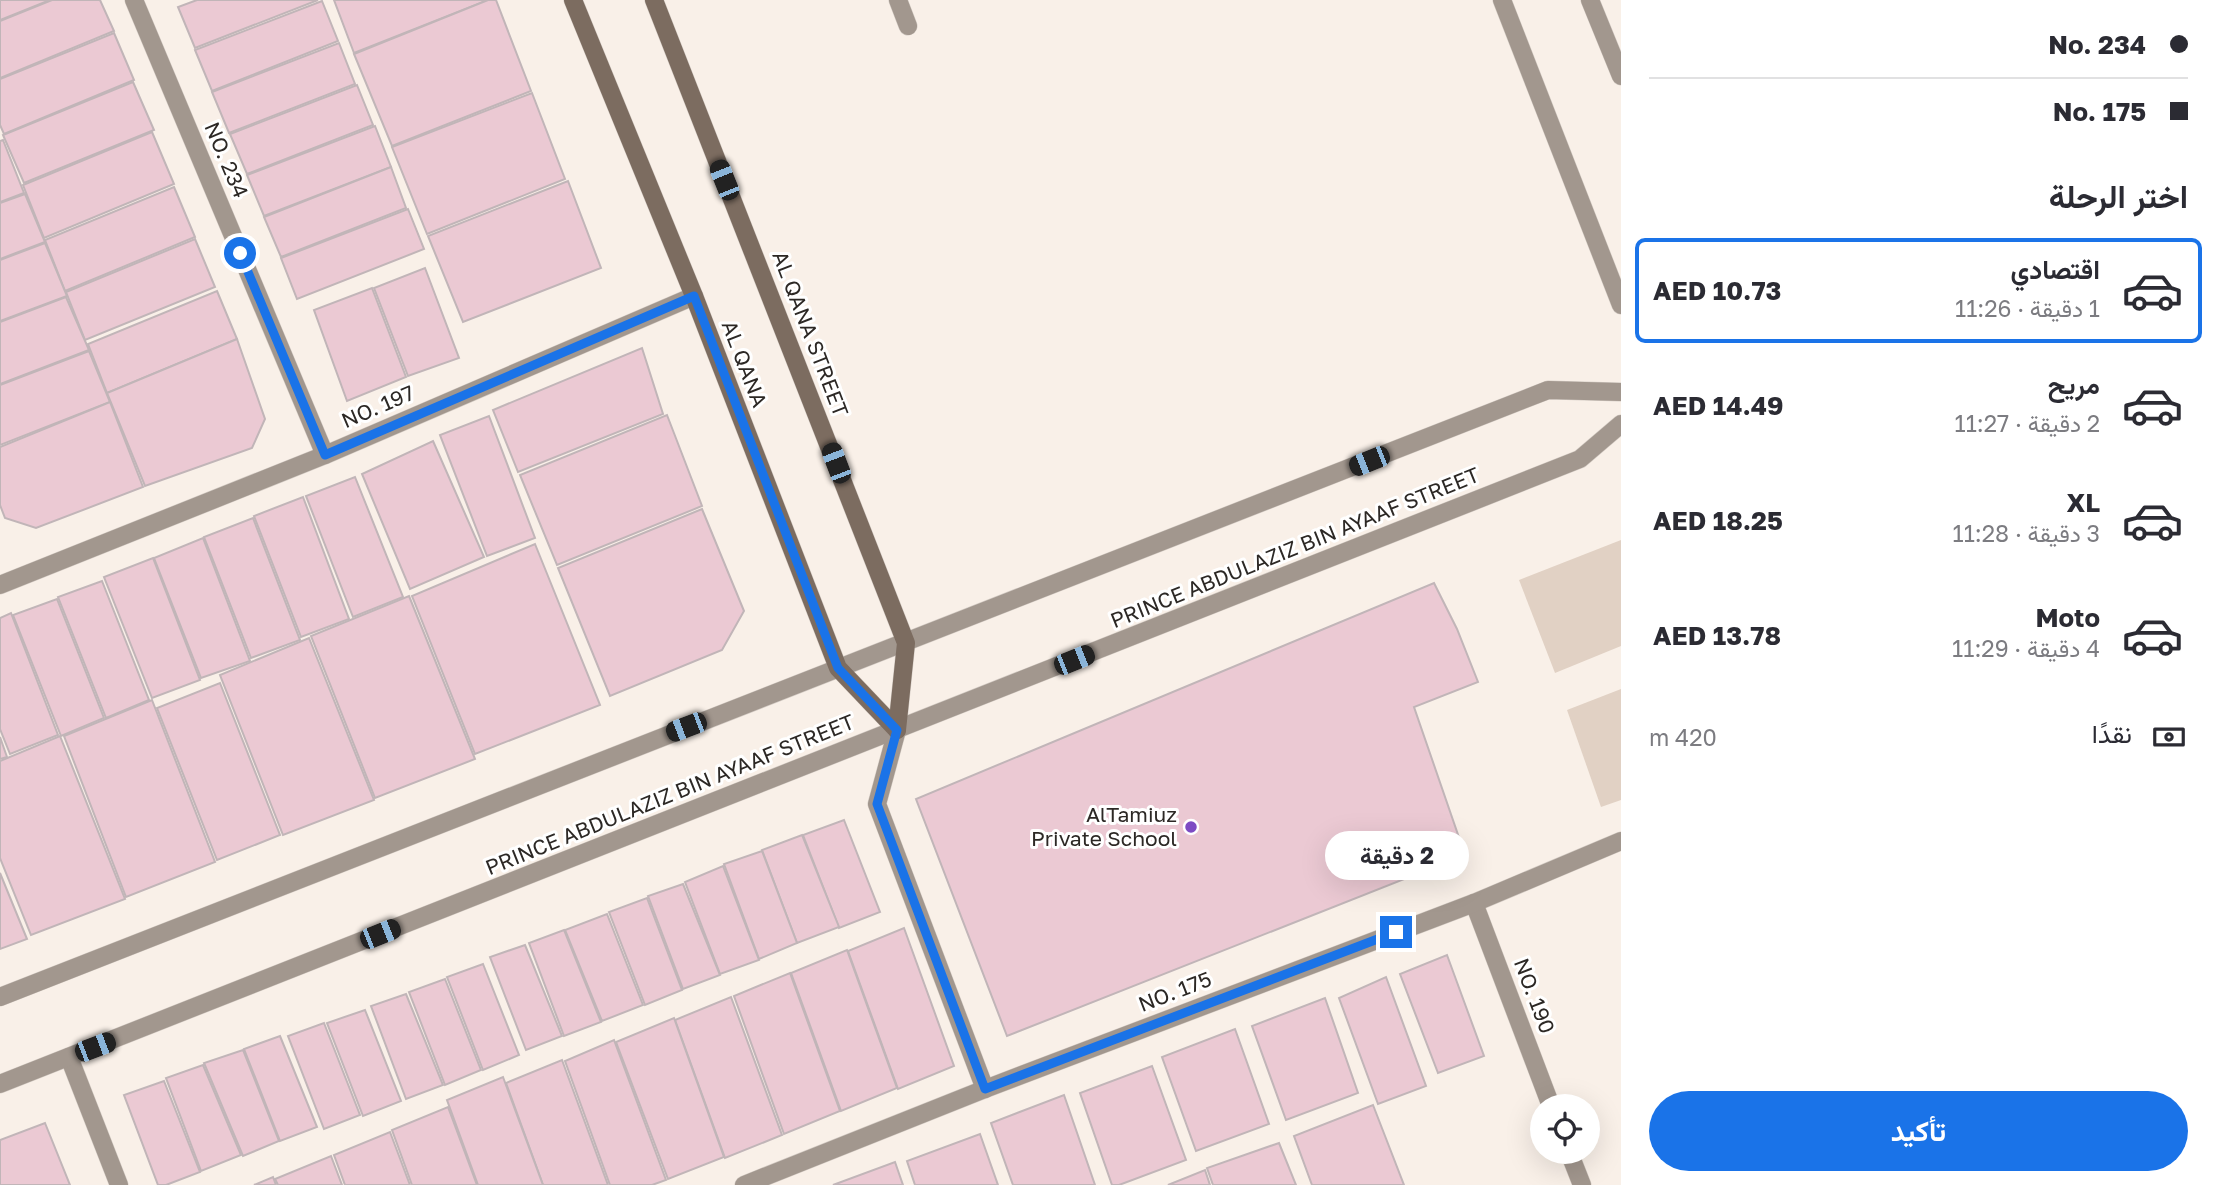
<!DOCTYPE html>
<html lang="ar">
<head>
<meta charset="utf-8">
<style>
	body { margin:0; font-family:"Golos Text",Vazirmatn,sans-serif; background:#f2f2f3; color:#2b2b33; direction:rtl; height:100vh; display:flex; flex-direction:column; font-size:26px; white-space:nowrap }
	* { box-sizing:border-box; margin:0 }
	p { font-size:23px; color:#7c7c81 }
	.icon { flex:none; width:38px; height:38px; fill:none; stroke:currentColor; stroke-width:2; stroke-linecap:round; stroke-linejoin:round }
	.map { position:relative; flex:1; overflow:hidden; direction:ltr }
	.sheet { display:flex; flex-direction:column; background:#fff; width:595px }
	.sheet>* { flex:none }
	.hud { display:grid; align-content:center; height:154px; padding:0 28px; background:#fff }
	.buttons { position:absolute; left:1530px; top:1094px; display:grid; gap:14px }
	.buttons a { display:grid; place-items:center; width:70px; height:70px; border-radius:50%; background:#fff; box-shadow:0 7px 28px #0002; font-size:35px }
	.end { position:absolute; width:32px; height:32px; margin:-16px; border:9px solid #1a73e8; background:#fff; box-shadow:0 0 0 4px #fff }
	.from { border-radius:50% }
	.bubble { position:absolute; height:49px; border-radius:24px; background:#fff; box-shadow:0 7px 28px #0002; font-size:23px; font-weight:700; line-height:49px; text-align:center; direction:rtl }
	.car { position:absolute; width:21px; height:42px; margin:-21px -10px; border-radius:9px; box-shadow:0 0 5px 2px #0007; background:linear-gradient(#222 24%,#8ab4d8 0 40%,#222 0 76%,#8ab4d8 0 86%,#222 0) }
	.hud b { display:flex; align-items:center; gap:24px; height:66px; font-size:26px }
	.hud b+b { border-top:2px solid #e1e1e2 }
	.hud i { width:18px; height:18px; background:#2b2b33 }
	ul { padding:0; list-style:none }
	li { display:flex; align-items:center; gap:21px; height:105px; margin:0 14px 10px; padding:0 14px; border:4px solid transparent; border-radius:10px }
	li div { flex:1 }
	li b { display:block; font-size:26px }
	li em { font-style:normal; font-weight:700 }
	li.active { border-color:#1a73e8 }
	li>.icon { width:63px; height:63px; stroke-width:1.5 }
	h2 { padding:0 28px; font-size:32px; line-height:84px }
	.pay { display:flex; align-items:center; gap:18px; height:77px; padding:0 28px; font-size:26px }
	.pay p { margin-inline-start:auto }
	.primary-button { display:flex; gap:14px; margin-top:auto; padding:14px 28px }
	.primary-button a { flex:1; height:80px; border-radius:42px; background:#1a73e8; color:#fff; font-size:28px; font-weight:700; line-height:80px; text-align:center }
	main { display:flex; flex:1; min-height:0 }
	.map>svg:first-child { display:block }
	.green { fill:#e1d1c4 }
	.building { fill:#ebc9d3; stroke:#c1b5b8; stroke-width:2 }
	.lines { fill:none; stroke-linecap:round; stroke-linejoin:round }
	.lane-casing { stroke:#d4ccc5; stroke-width:19 }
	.street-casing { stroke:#d4ccc5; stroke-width:19 }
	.secondary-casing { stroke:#d4ccc5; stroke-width:19 }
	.lane { stroke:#a2978e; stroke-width:18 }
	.street { stroke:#a2978e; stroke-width:18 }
	.secondary { stroke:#7c6c60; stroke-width:18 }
	.route { stroke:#1a73e8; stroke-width:9 }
	.poi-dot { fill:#7d4bc3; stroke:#fff; stroke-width:2.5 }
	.labels { text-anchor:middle; stroke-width:6; stroke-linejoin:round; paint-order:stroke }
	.street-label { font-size:21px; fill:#2c2825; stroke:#fff }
	.poi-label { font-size:21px; fill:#2c2825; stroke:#fff; text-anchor:end }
</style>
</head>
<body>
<main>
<section class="sheet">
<div class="hud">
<b><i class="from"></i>No. 234</b>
<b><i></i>No. 175</b>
</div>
<h2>اختر الرحلة</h2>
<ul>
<li class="active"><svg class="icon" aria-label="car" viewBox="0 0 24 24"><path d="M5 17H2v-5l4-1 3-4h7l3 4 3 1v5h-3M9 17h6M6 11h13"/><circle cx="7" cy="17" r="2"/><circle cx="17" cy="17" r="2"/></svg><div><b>اقتصادي</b><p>1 دقيقة · 11:26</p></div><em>AED 10.73</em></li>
<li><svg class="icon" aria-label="car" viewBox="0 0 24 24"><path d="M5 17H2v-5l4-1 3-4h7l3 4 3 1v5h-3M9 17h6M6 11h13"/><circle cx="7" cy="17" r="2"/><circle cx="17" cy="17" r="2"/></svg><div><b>مريح</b><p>2 دقيقة · 11:27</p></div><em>AED 14.49</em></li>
<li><svg class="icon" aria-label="car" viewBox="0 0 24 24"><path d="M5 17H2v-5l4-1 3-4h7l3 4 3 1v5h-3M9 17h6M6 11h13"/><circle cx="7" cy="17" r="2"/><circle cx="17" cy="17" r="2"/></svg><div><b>XL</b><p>3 دقيقة · 11:28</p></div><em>AED 18.25</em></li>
<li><svg class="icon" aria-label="car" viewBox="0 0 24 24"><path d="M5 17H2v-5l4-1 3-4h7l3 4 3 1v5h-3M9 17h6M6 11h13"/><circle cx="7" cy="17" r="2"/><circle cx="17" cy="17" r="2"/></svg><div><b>Moto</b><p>4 دقيقة · 11:29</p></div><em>AED 13.78</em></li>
</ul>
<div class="pay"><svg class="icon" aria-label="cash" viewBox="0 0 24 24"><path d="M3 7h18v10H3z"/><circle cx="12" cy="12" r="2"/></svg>نقدًا<p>420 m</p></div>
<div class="primary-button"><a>تأكيد</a></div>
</section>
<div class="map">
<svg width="1621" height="1185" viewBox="0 0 1621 1185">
	<rect width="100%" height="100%" fill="#f9f0e8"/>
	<g class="green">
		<polygon points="1621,540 1621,646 1555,673 1519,580"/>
		<polygon points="1621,689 1621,800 1601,807 1567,710"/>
	</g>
	<g class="building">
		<polygon points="0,0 50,0 0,20"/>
		<polygon points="52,0 100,0 114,31 0,78 0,21"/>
		<polygon points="197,0 318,0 195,48 178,7"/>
		<polygon points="334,0 488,0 354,53"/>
		<polygon points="488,0 496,0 531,91 392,146 354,54"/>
		<polygon points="322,1 338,41 212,91 195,50"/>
		<polygon points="114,33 134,80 4,134 0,125 0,79"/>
		<polygon points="339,43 355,84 229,133 212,92"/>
		<polygon points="133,82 154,130 24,183 3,135"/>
		<polygon points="357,85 373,125 247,174 230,134"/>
		<polygon points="532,93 565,179 427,234 392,147"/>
		<polygon points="375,126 391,167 264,216 247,175"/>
		<polygon points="152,132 174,184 44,238 23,185"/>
		<polygon points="3,140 24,193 0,202 0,141"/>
		<polygon points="391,167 406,208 281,257 264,217"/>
		<polygon points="568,181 601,268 463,322 428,236"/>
		<polygon points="174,187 195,237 65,291 45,240"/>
		<polygon points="25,194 45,242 0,259 0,203"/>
		<polygon points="408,209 424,249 297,299 281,258"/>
		<polygon points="195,239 215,287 85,340 66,292"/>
		<polygon points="45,243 67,296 0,321 0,260"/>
		<polygon points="425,268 459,358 408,376 374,288"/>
		<polygon points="372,288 406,377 347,401 314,310"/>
		<polygon points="217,291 237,339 107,393 88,344"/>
		<polygon points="66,297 89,350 0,384 0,322"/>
		<polygon points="237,339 265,419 252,448 145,486 107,393"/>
		<polygon points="642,348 663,414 518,472 493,410"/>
		<polygon points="89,351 110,402 0,445 0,385"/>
		<polygon points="110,402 143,487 36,528 5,518 0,505 0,447"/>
		<polygon points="667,415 702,506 557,565 520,475"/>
		<polygon points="489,416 535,538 487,556 440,435"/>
		<polygon points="433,441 484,557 410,589 362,474"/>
		<polygon points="355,477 403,597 353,617 306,496"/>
		<polygon points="303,497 349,619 301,637 254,516"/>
		<polygon points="702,509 744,611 722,650 610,696 558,568"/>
		<polygon points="253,518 300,640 251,658 204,537"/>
		<polygon points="203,538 250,661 201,678 154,558"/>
		<polygon points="535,544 600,705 475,754 412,596"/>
		<polygon points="153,558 200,680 152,698 104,577"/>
		<polygon points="102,581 149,700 106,718 58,597"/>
		<polygon points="1434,583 1457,629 1478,682 1414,707 1465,855 1007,1036 916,799"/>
		<polygon points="409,596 475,759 375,798 311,636"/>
		<polygon points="57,599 104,718 61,736 13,615"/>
		<polygon points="11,613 58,735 10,754 0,729 0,618"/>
		<polygon points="309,638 374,800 283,835 220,675"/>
		<polygon points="220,683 280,835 217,860 157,708"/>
		<polygon points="152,700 215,862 126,897 64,736"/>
		<polygon points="60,736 125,899 31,935 0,858 0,761"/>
		<polygon points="0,737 7,757 0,759"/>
		<polygon points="844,820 880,912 839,928 803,835"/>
		<polygon points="802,835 839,927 797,943 762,850"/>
		<polygon points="762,851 797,943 759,959 724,864"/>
		<polygon points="723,866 759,960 720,974 685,882"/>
		<polygon points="0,873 27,939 0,949"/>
		<polygon points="683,884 720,975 683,989 648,896"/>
		<polygon points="647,898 682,990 645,1005 609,912"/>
		<polygon points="607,914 643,1005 602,1021 565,930"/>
		<polygon points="904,928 954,1066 898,1089 848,951"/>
		<polygon points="564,930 601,1022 564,1036 529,943"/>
		<polygon points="525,945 562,1036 526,1050 490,957"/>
		<polygon points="847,950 897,1088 841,1111 791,973"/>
		<polygon points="1447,955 1484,1056 1438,1073 1400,974"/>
		<polygon points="483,964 519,1055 483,1070 447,977"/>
		<polygon points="790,973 840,1111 784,1134 734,996"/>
		<polygon points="1386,977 1426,1086 1378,1104 1339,998"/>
		<polygon points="445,979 481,1070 445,1085 409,992"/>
		<polygon points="406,994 443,1085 406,1099 371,1006"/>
		<polygon points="731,997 782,1135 725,1158 675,1020"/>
		<polygon points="1325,998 1358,1093 1286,1120 1252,1026"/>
		<polygon points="365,1010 401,1101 363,1116 327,1023"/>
		<polygon points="674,1018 724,1157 668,1179 616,1042"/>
		<polygon points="324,1023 360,1115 324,1129 288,1036"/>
		<polygon points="1235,1029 1269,1124 1196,1151 1162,1057"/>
		<polygon points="280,1036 317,1127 280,1141 244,1049"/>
		<polygon points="614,1040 666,1180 652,1185 610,1185 565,1061"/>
		<polygon points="243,1050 279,1141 243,1156 204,1063"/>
		<polygon points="562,1060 608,1185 543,1185 506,1083"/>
		<polygon points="203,1065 241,1155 201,1171 166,1078"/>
		<polygon points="1152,1066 1186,1160 1119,1185 1112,1185 1080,1093"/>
		<polygon points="503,1077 543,1185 478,1185 447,1100"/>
		<polygon points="164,1081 200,1172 166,1185 158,1185 124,1095"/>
		<polygon points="1064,1095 1095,1185 1013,1185 991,1123"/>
		<polygon points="1373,1105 1404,1185 1312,1185 1294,1136"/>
		<polygon points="448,1107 477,1185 412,1185 392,1130"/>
		<polygon points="45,1123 70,1185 0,1185 0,1140"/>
		<polygon points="390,1132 410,1185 345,1185 334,1155"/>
		<polygon points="980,1134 998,1185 915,1185 907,1161"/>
		<polygon points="1279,1143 1296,1185 1213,1185 1207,1168"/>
		<polygon points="331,1156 342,1185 278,1185 275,1179"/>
		<polygon points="895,1162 903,1185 833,1185"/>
		<polygon points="1205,1170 1210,1185 1168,1185"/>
		<polygon points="273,1177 276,1185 254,1185"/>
	</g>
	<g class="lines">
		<defs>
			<polyline id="lane" points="898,0 908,26"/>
			<g id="street">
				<polyline points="134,0 325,455"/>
				<polyline points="1502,0 1621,305"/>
				<polyline points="1590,0 1621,76"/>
				<polyline points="0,585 325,455 694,296"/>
				<polyline points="897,730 877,804 985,1089"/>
				<polyline points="1474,903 1551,1106"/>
				<polyline points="0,997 1548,390 1621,392"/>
				<polyline points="69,1057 119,1185"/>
				<polyline points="0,1084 1580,459 1621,424"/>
				<polyline points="1569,1152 1582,1185"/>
				<polyline points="744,1185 985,1089 1474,903 1621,841"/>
			</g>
			<g id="secondary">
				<polyline points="573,0 694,296 838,668 897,730"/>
				<polyline points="654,0 906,643 897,730"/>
			</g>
		</defs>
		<use href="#lane" class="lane-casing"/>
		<use href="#street" class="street-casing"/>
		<use href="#secondary" class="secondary-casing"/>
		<use href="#lane" class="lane"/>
		<use href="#street" class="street"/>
		<use href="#secondary" class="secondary"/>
	</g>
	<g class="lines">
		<polyline class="route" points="240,253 325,455 694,296 838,668 897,730 877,804 985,1089 1396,932"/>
	</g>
	<circle class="poi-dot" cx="1191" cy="827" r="7"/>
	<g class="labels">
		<g class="street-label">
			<text transform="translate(226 160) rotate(67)" y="7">NO. 234</text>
			<text transform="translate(810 334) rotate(69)" y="7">AL QANA STREET</text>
			<text transform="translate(744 364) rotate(69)" y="7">AL QANA</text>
			<text transform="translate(378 407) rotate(-23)" y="7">NO. 197</text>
			<text transform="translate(1295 548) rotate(-22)" y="7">PRINCE ABDULAZIZ BIN AYAAF STREET</text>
			<text transform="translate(670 795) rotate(-22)" y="7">PRINCE ABDULAZIZ BIN AYAAF STREET</text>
			<text transform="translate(1175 992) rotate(-21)" y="7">NO. 175</text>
			<text transform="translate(1534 996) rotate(69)" y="7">NO. 190</text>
		</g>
		<g class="poi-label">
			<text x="1177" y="822">AlTamiuz<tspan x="1177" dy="24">Private School</tspan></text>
		</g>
	</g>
</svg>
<div class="buttons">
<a><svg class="icon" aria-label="locate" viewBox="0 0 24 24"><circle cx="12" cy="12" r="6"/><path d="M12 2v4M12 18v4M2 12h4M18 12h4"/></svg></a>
</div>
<i class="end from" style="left:240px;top:253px"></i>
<i class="end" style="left:1396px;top:932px"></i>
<div class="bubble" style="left:1325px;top:831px;width:144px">2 دقيقة</div>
<i class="car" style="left:724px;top:180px;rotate:338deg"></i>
<i class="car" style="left:1369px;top:461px;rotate:248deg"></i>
<i class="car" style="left:836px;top:463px;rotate:339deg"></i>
<i class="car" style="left:1074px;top:660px;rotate:68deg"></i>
<i class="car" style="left:686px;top:727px;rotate:249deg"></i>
<i class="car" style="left:380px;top:934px;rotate:68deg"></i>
<i class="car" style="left:95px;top:1047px;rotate:69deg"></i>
</div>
</main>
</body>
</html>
